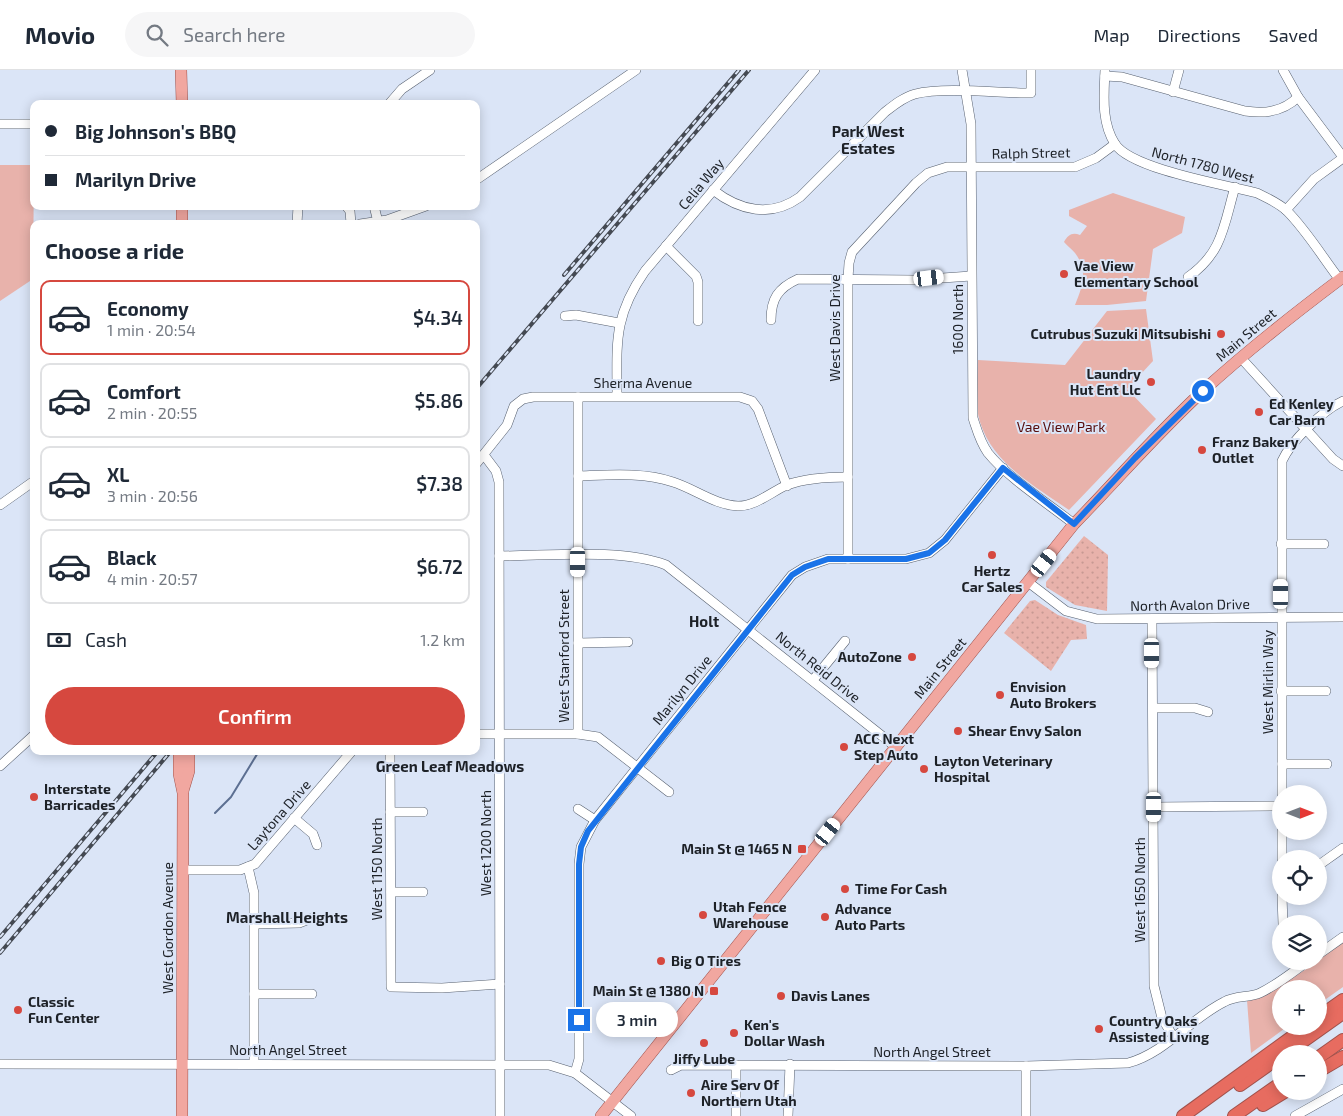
<!DOCTYPE html>
<html lang="en">
<head>
<meta charset="utf-8">
<style>
	body { margin:0; font-family:"Exo 2",sans-serif; background:#f6f6f7; color:#1f2937; height:100vh; display:flex; flex-direction:column; font-size:19px; white-space:nowrap }
	* { box-sizing:border-box; margin:0 }
	p { font-size:16px; color:#747a83 }
	.icon { flex:none; width:28px; height:28px; fill:none; stroke:currentColor; stroke-width:2; stroke-linecap:round; stroke-linejoin:round }
	.map { position:relative; flex:1; overflow:hidden }
	.sheet { position:absolute; left:30px; top:150px; width:450px; height:535px; display:flex; flex-direction:column; background:#fff; border-radius:10px; box-shadow:0 2px 12px #0003 }
	.sheet>* { flex:none }
	.guide { position:absolute; left:30px; top:30px; width:450px; height:110px; border-radius:10px; box-shadow:0 2px 12px #0003; display:grid; align-content:center; height:110px; padding:0 15px; background:#fff }
	.needle { width:32px; rotate:90deg }
	.tools { position:absolute; left:1272px; top:715px; display:grid; gap:10px }
	.tools a { display:grid; place-items:center; width:55px; height:55px; border-radius:50%; background:#fff; box-shadow:0 2px 12px #0003; font-size:25px }
	.end { position:absolute; width:22px; height:22px; margin:-11px; border:6px solid #1a73e8; background:#fff; box-shadow:0 0 0 2px #fff }
	.from { border-radius:50% }
	.bubble { position:absolute; height:35px; border-radius:18px; background:#fff; box-shadow:0 2px 12px #0003; font-size:16px; font-weight:600; line-height:35px; text-align:center }
	.car { position:absolute; width:15px; height:30px; margin:-15px -8px; border-radius:6px; box-shadow:0 0 4px 1px #0007; background:linear-gradient(#fff 24%,#345 0 40%,#fff 0 76%,#345 0 86%,#fff 0) }
	.guide b { display:flex; align-items:center; gap:18px; height:48px; font-size:19px }
	.guide b+b { border-top:1px solid #e0e1e3 }
	.guide i { width:12px; height:12px; background:#1f2937 }
	ul { padding:0; list-style:none }
	li { display:flex; align-items:center; gap:15px; height:75px; margin:0 10px 8px; padding:0 5px; border:2px solid #e0e1e3; border-radius:10px }
	li div { flex:1 }
	li b { display:block; font-size:19px }
	li em { font-style:normal; font-weight:600 }
	li.current { border-color:#d6483f }
	li>.icon { width:45px; height:45px; stroke-width:1.5 }
	h2 { padding:0 15px; font-size:22px; line-height:60px }
	.pay { display:flex; align-items:center; gap:12px; height:55px; padding:0 15px; font-size:19px }
	.pay p { margin-inline-start:auto }
	.button { display:flex; gap:10px; margin-top:auto; padding:10px 15px }
	.button a { flex:1; height:58px; border-radius:30px; background:#d6483f; color:#fff; font-size:20px; font-weight:600; line-height:58px; text-align:center }
	header { display:flex; align-items:center; gap:30px; box-sizing:border-box; height:70px; padding:0 25px; background:#fff; border-bottom:1px solid #e0e1e3 }
	header strong { font-size:24px }
	nav { display:flex; gap:28px; margin-inline-start:auto; font-size:18px }
	.search { width:350px; height:45px; background:#f6f6f7; display:flex; align-items:center; gap:12px; box-sizing:border-box; padding:0 18px; border-radius:28px; color:#747a83; font-size:19px }
	.map>svg:first-child { display:block }
	.grass { fill:url(#grass-dots) }
	.green { fill:#e8b2ab }
	.lines { fill:none; stroke-linecap:round; stroke-linejoin:round }
	.stream { stroke:#5c6f92; stroke-width:2 }
	.minor-casing { stroke:#57606f; stroke-width:10 }
	.major-casing { stroke:#a0524c; stroke-width:12 }
	.highway-casing { stroke:#a0524c; stroke-width:14 }
	.minor { stroke:#fff; stroke-width:9 }
	.major { stroke:#f1a7a0; stroke-width:11 }
	.highway { stroke:#e76c60; stroke-width:12 }
	.rail-casing { stroke:#444952; stroke-width:4 }
	.rail { stroke:#dbe5f7; stroke-width:2; stroke-dasharray:5.5; stroke-linecap:butt }
	.route { stroke:#1a73e8; stroke-width:6 }
	.poi-dot { fill:#d6483f; stroke:#dbe5f7; stroke-width:2 }
	.labels { text-anchor:middle; stroke-width:4; stroke-linejoin:round; paint-order:stroke }
	.street-label { font-size:14px; fill:#1d2127; stroke:#dbe5f7 }
	.poi-label { font-size:14px; font-weight:bold; fill:#1d2127; stroke:#dbe5f7; text-anchor:start }
	.park-label { font-size:14px; fill:#560c0b; stroke:#dbe5f7 }
	.neighbourhood-label { font-size:15px; font-weight:bold; fill:#1d2127; stroke:#dbe5f7 }
</style>
</head>
<body>
<header>
<strong>Movio</strong>
<div class="search"><svg class="icon" aria-label="search" viewBox="0 0 24 24"><circle cx="10" cy="10" r="6"/><path d="M15 15l6 6"/></svg>Search here</div>
<nav><a>Map</a><a>Directions</a><a>Saved</a></nav>
</header>
<div class="map">
<svg width="1343" height="1046" viewBox="0 0 1343 1046">
	<defs>
		<pattern id="grass-dots" width="8" height="8" patternUnits="userSpaceOnUse" patternTransform="scale(1.25)"><rect width="8" height="8" fill="#e8b2ab"/><path d="M2 2h.1M6 6h.1" fill="none" stroke="#c79993" stroke-width="1.8" stroke-linecap="round"/></pattern>
	</defs>
	<rect width="100%" height="100%" fill="#dbe5f7"/>
	<g class="grass">
		<polygon points="1084,466 1108,485 1107,541 1075,535 1046,517 1046,512"/>
		<polygon points="1035,530 1058,545 1086,555 1087,569 1071,570 1051,601 1004,563 1030,531"/>
	</g>
	<g class="green">
		<polygon points="0,95 34,95 33,209 0,231"/>
		<path d="M1113,123L1185,147L1182,163L1153,179L1146,231L1107,235H1075C1082,217 1089,202 1075,183C1072,179 1067,176 1064,172C1068,165 1072,162 1080,165L1087,156L1069,146V140Z"/>
		<path d="M1146,239L1153,291L1127,319L1156,349L1069,440C1035,416 993,394 980,352C974,334 978,310 978,290L1065,295L1107,241Z"/>
		<polygon points="1343,872 1343,917 1319,934 1319,919 1281,919 1281,956 1288,956 1251,983 1247,930 1262,927 1319,891 1319,889"/>
	</g>
	<g class="lines">
		<polyline class="stream" points="215,743 231,727 259,681"/>
		<defs>
			<g id="minor">
				<path d="M962,0L971,54L973,348C977,360 980,372 988,383C1008,408 1049,434 1074,454"/>
				<path d="M1105,0C1104,25 1101,52 1115,74C1131,99 1226,115 1257,123C1267,128 1279,133 1287,141C1307,161 1323,188 1340,210"/>
				<polyline points="1283,0 1298,27 1343,87"/>
				<path d="M1105,6L1122,7L1245,41C1265,44 1283,42 1298,27"/>
				<polyline points="1173,22 1179,0"/>
				<polyline points="389,34 402,19 430,0"/>
				<polyline points="0,54 34,54"/>
				<polyline points="476,110 636,0"/>
				<path d="M713,120C740,141 771,148 800,127L885,42C894,35 904,27 915,24C944,17 999,23 1031,23V0"/>
				<polyline points="346,136 350,141 351,154"/>
				<polyline points="374,136 378,152"/>
				<polyline points="1286,140 1314,109 1343,88"/>
				<polyline points="297,154 298,136"/>
				<polyline points="360,154 387,150 426,136"/>
				<polyline points="666,176 696,206 698,212 698,251"/>
				<path d="M1188,207C1223,183 1224,154 1235,117"/>
				<polyline points="565,246 576,245 619,253"/>
				<path d="M771,250C771,229 778,218 798,209L914,210L971,206"/>
				<polyline points="1241,288 1333,389 1343,396"/>
				<path d="M617,326C617,273 613,247 645,201L815,0"/>
				<polyline points="578,327 578,664"/>
				<polyline points="484,385 496,401 499,412 500,1046"/>
				<polyline points="476,394 507,355 514,336 523,329 533,327 740,327 752,331 758,339 787,416"/>
				<path d="M578,406C609,405 643,402 673,412C695,419 715,435 738,436C756,436 771,422 787,415C806,408 828,407 848,407"/>
				<polyline points="0,435 34,411"/>
				<polyline points="1281,474 1324,474"/>
				<path d="M499,486C549,486 620,478 666,495L896,677"/>
				<polyline points="848,489 848,209 849,193 852,182 916,113 928,103 947,97 1075,97 1096,88 1115,74"/>
				<polyline points="1028,512 1066,541 1097,549 1343,547"/>
				<polyline points="1152,549 1154,916 1162,948 1174,968"/>
				<polyline points="578,573 628,572"/>
				<polyline points="813,610 845,571"/>
				<polyline points="1281,621 1326,621"/>
				<polyline points="1153,638 1195,638 1208,642"/>
				<polyline points="476,664 578,664 598,667 669,722"/>
				<polyline points="390,681 391,917 442,918 500,914"/>
				<polyline points="1282,694 1327,694"/>
				<polyline points="0,696 34,665"/>
				<path d="M1282,724V391C1291,371 1323,340 1343,331"/>
				<polyline points="1154,737 1281,736"/>
				<polyline points="578,739 595,750"/>
				<polyline points="390,742 423,742"/>
				<polyline points="294,748 313,764 317,775"/>
				<polyline points="1282,761 1282,789"/>
				<polyline points="1319,795 1343,778"/>
				<polyline points="248,797 254,823 254,993"/>
				<polyline points="183,800 240,800 255,794 352,681"/>
				<polyline points="391,822 423,822"/>
				<polyline points="1282,826 1283,854"/>
				<polyline points="254,854 299,853 312,848"/>
				<polyline points="1319,884 1343,867"/>
				<polyline points="254,924 312,924"/>
				<polyline points="0,994 549,995 575,1003 631,1046"/>
				<polyline points="1026,996 1026,1046"/>
				<path d="M671,1000L681,995L1026,996L1128,993C1165,983 1190,949 1224,932C1236,925 1249,928 1260,923C1277,915 1293,902 1308,891"/>
				<polyline points="575,1003 579,989 579,794 581,777 595,750 792,505 805,497 828,489 906,489 929,483 945,470 1003,398"/>
				<polyline points="736,1046 736,995"/>
				<polyline points="788,1046 790,994"/>
				<polyline points="1295,1046 1343,1019"/>
			</g>
			<g id="major">
				<polyline points="181,0 182,34"/>
				<polyline points="182,136 182,154"/>
				<polyline points="179,681 179,704 183,723 182,1046"/>
				<polyline points="183,721 189,701 189,681"/>
				<path d="M601,1046L1074,454C1118,409 1158,362 1204,320C1248,280 1295,243 1343,207"/>
			</g>
			<g id="highway">
				<polyline points="1319,947 1343,930"/>
				<polyline points="1285,984 1343,943"/>
				<polyline points="1319,987 1343,970"/>
				<polyline points="1319,1001 1343,987"/>
				<polyline points="1240,1015 1281,986"/>
				<polyline points="1263,1035 1286,1021"/>
				<polyline points="1183,1046 1307,956"/>
				<polyline points="1234,1046 1281,1013"/>
			</g>
		</defs>
		<use href="#minor" class="minor-casing"/>
		<use href="#major" class="major-casing"/>
		<use href="#highway" class="highway-casing"/>
		<use href="#minor" class="minor"/>
		<use href="#major" class="major"/>
		<use href="#highway" class="highway"/>
		<defs>
			<g id="rail">
				<polyline points="564,205 739,0"/>
				<polyline points="476,319 749,0"/>
				<polyline points="0,867 158,681"/>
				<polyline points="0,883 171,681"/>
			</g>
		</defs>
		<use href="#rail" class="rail-casing"/>
		<use href="#rail" class="rail"/>
	</g>
	<g class="lines">
		<polyline class="route" points="579,950 579,794 581,777 588,761 792,505 805,497 828,489 906,489 929,483 945,470 1003,398 1074,454 1135,388 1203,321"/>
	</g>
	<g class="poi-dot">
		<circle cx="1064" cy="204" r="5"/>
		<circle cx="1221" cy="264" r="5"/>
		<circle cx="1151" cy="312" r="5"/>
		<circle cx="1259" cy="342" r="5"/>
		<circle cx="1202" cy="380" r="5"/>
		<circle cx="992" cy="485" r="5"/>
		<circle cx="912" cy="587" r="5"/>
		<circle cx="1000" cy="625" r="5"/>
		<circle cx="958" cy="661" r="5"/>
		<circle cx="844" cy="677" r="5"/>
		<circle cx="924" cy="699" r="5"/>
		<circle cx="34" cy="727" r="5"/>
		<rect x="797" y="774" width="10" height="10" rx="2.5"/>
		<circle cx="845" cy="819" r="5"/>
		<circle cx="703" cy="845" r="5"/>
		<circle cx="825" cy="847" r="5"/>
		<circle cx="661" cy="891" r="5"/>
		<rect x="709" y="916" width="10" height="10" rx="2.5"/>
		<circle cx="781" cy="926" r="5"/>
		<circle cx="18" cy="940" r="5"/>
		<circle cx="1099" cy="959" r="5"/>
		<circle cx="734" cy="963" r="5"/>
		<circle cx="704" cy="973" r="5"/>
		<circle cx="691" cy="1023" r="5"/>
	</g>
	<g class="labels">
		<g class="street-label">
			<text transform="translate(1031 83) rotate(-1)" y="5">Ralph Street</text>
			<text transform="translate(1203 95) rotate(15)" y="5">North 1780 West</text>
			<text transform="translate(701 114) rotate(-50)" y="5">Celia Way</text>
			<text transform="translate(958 249) rotate(-90)" y="5">1600 North</text>
			<text transform="translate(835 258) rotate(-90)" y="5">West Davis Drive</text>
			<text transform="translate(1246 265) rotate(-40)" y="5">Main Street</text>
			<text x="643" y="318">Sherma Avenue</text>
			<text transform="translate(1190 535) rotate(-1)" y="5">North Avalon Drive</text>
			<text transform="translate(564 586) rotate(-90)" y="5">West Stanford Street</text>
			<text transform="translate(818 597) rotate(39)" y="5">North Reid Drive</text>
			<text transform="translate(940 598) rotate(-51)" y="5">Main Street</text>
			<text transform="translate(1268 612) rotate(-90)" y="5">West Mirlin Way</text>
			<text transform="translate(682 620) rotate(-51)" y="5">Marilyn Drive</text>
			<text transform="translate(279 745) rotate(-49)" y="5">Laytona Drive</text>
			<text transform="translate(486 773) rotate(-90)" y="5">West 1200 North</text>
			<text transform="translate(377 799) rotate(-90)" y="5">West 1150 North</text>
			<text transform="translate(1140 820) rotate(-90)" y="5">West 1650 North</text>
			<text transform="translate(168 858) rotate(-90)" y="5">West Gordon Avenue</text>
			<text x="288" y="985">North Angel Street</text>
			<text x="932" y="987">North Angel Street</text>
		</g>
		<g class="poi-label">
			<text x="1074" y="201">Vae View<tspan x="1074" dy="16">Elementary School</tspan></text>
			<text x="1211" y="269" text-anchor="end">Cutrubus Suzuki Mitsubishi</text>
			<text x="1141" y="309" text-anchor="end">Laundry<tspan x="1141" dy="16">Hut Ent Llc</tspan></text>
			<text x="1269" y="339">Ed Kenley<tspan x="1269" dy="16">Car Barn</tspan></text>
			<text x="1212" y="377">Franz Bakery<tspan x="1212" dy="16">Outlet</tspan></text>
			<text x="992" y="506" text-anchor="middle">Hertz<tspan x="992" dy="16">Car Sales</tspan></text>
			<text x="902" y="592" text-anchor="end">AutoZone</text>
			<text x="1010" y="622">Envision<tspan x="1010" dy="16">Auto Brokers</tspan></text>
			<text x="968" y="666">Shear Envy Salon</text>
			<text x="854" y="674">ACC Next<tspan x="854" dy="16">Step Auto</tspan></text>
			<text x="934" y="696">Layton Veterinary<tspan x="934" dy="16">Hospital</tspan></text>
			<text x="44" y="724">Interstate<tspan x="44" dy="16">Barricades</tspan></text>
			<text x="792" y="784" text-anchor="end">Main St @ 1465 N</text>
			<text x="855" y="824">Time For Cash</text>
			<text x="713" y="842">Utah Fence<tspan x="713" dy="16">Warehouse</tspan></text>
			<text x="835" y="844">Advance<tspan x="835" dy="16">Auto Parts</tspan></text>
			<text x="671" y="896">Big O Tires</text>
			<text x="704" y="926" text-anchor="end">Main St @ 1380 N</text>
			<text x="791" y="931">Davis Lanes</text>
			<text x="28" y="937">Classic<tspan x="28" dy="16">Fun Center</tspan></text>
			<text x="1109" y="956">Country Oaks<tspan x="1109" dy="16">Assisted Living</tspan></text>
			<text x="744" y="960">Ken's<tspan x="744" dy="16">Dollar Wash</tspan></text>
			<text x="704" y="994" text-anchor="middle">Jiffy Lube</text>
			<text x="701" y="1020">Aire Serv Of<tspan x="701" dy="16">Northern Utah</tspan></text>
		</g>
		<g class="park-label">
			<text x="1061" y="362">Vae View Park</text>
		</g>
		<g class="neighbourhood-label">
			<text x="868" y="67">Park West<tspan x="868" dy="17">Estates</tspan></text>
			<text x="704" y="557">Holt</text>
			<text x="450" y="702">Green Leaf Meadows</text>
			<text x="287" y="853">Marshall Heights</text>
		</g>
	</g>
</svg>
<div class="tools">
<a><svg class="needle" viewBox="-14 -14 28 28"><path d="M0-13l5 13h-10z" fill="#e53935"/><path d="M0 13l5-13h-10z" fill="#747a83"/></svg></a>
<a><svg class="icon" aria-label="locate" viewBox="0 0 24 24"><circle cx="12" cy="12" r="6"/><path d="M12 2v4M12 18v4M2 12h4M18 12h4"/></svg></a>
<a><svg class="icon" aria-label="layers" viewBox="0 0 24 24"><path d="M12 4l9 5-9 5-9-5zM3 14l9 5 9-5"/></svg></a>
<a>+</a>
<a>−</a>
</div>
<i class="end from" style="left:1203px;top:321px"></i>
<i class="end" style="left:579px;top:950px"></i>
<div class="bubble" style="left:596px;top:932px;width:82px">3 min</div>
<i class="car" style="left:929px;top:208px;rotate:83deg"></i>
<i class="car" style="left:578px;top:492px;rotate:180deg"></i>
<i class="car" style="left:1044px;top:493px;rotate:39deg"></i>
<i class="car" style="left:1281px;top:524px;rotate:0deg"></i>
<i class="car" style="left:1152px;top:583px;rotate:180deg"></i>
<i class="car" style="left:1154px;top:737px;rotate:180deg"></i>
<i class="car" style="left:828px;top:762px;rotate:38deg"></i>
<div class="guide">
<b><i class="from"></i>Big Johnson's BBQ</b>
<b><i></i>Marilyn Drive</b>
</div>
<section class="sheet">
<h2>Choose a ride</h2>
<ul>
<li class="current"><svg class="icon" aria-label="car" viewBox="0 0 24 24"><path d="M5 17H2v-5l4-1 3-4h7l3 4 3 1v5h-3M9 17h6M6 11h13"/><circle cx="7" cy="17" r="2"/><circle cx="17" cy="17" r="2"/></svg><div><b>Economy</b><p>1 min · 20:54</p></div><em>$4.34</em></li>
<li><svg class="icon" aria-label="car" viewBox="0 0 24 24"><path d="M5 17H2v-5l4-1 3-4h7l3 4 3 1v5h-3M9 17h6M6 11h13"/><circle cx="7" cy="17" r="2"/><circle cx="17" cy="17" r="2"/></svg><div><b>Comfort</b><p>2 min · 20:55</p></div><em>$5.86</em></li>
<li><svg class="icon" aria-label="car" viewBox="0 0 24 24"><path d="M5 17H2v-5l4-1 3-4h7l3 4 3 1v5h-3M9 17h6M6 11h13"/><circle cx="7" cy="17" r="2"/><circle cx="17" cy="17" r="2"/></svg><div><b>XL</b><p>3 min · 20:56</p></div><em>$7.38</em></li>
<li><svg class="icon" aria-label="car" viewBox="0 0 24 24"><path d="M5 17H2v-5l4-1 3-4h7l3 4 3 1v5h-3M9 17h6M6 11h13"/><circle cx="7" cy="17" r="2"/><circle cx="17" cy="17" r="2"/></svg><div><b>Black</b><p>4 min · 20:57</p></div><em>$6.72</em></li>
</ul>
<div class="pay"><svg class="icon" aria-label="cash" viewBox="0 0 24 24"><path d="M3 7h18v10H3z"/><circle cx="12" cy="12" r="2"/></svg>Cash<p>1.2 km</p></div>
<div class="button"><a>Confirm</a></div>
</section>
</div>
</body>
</html>
